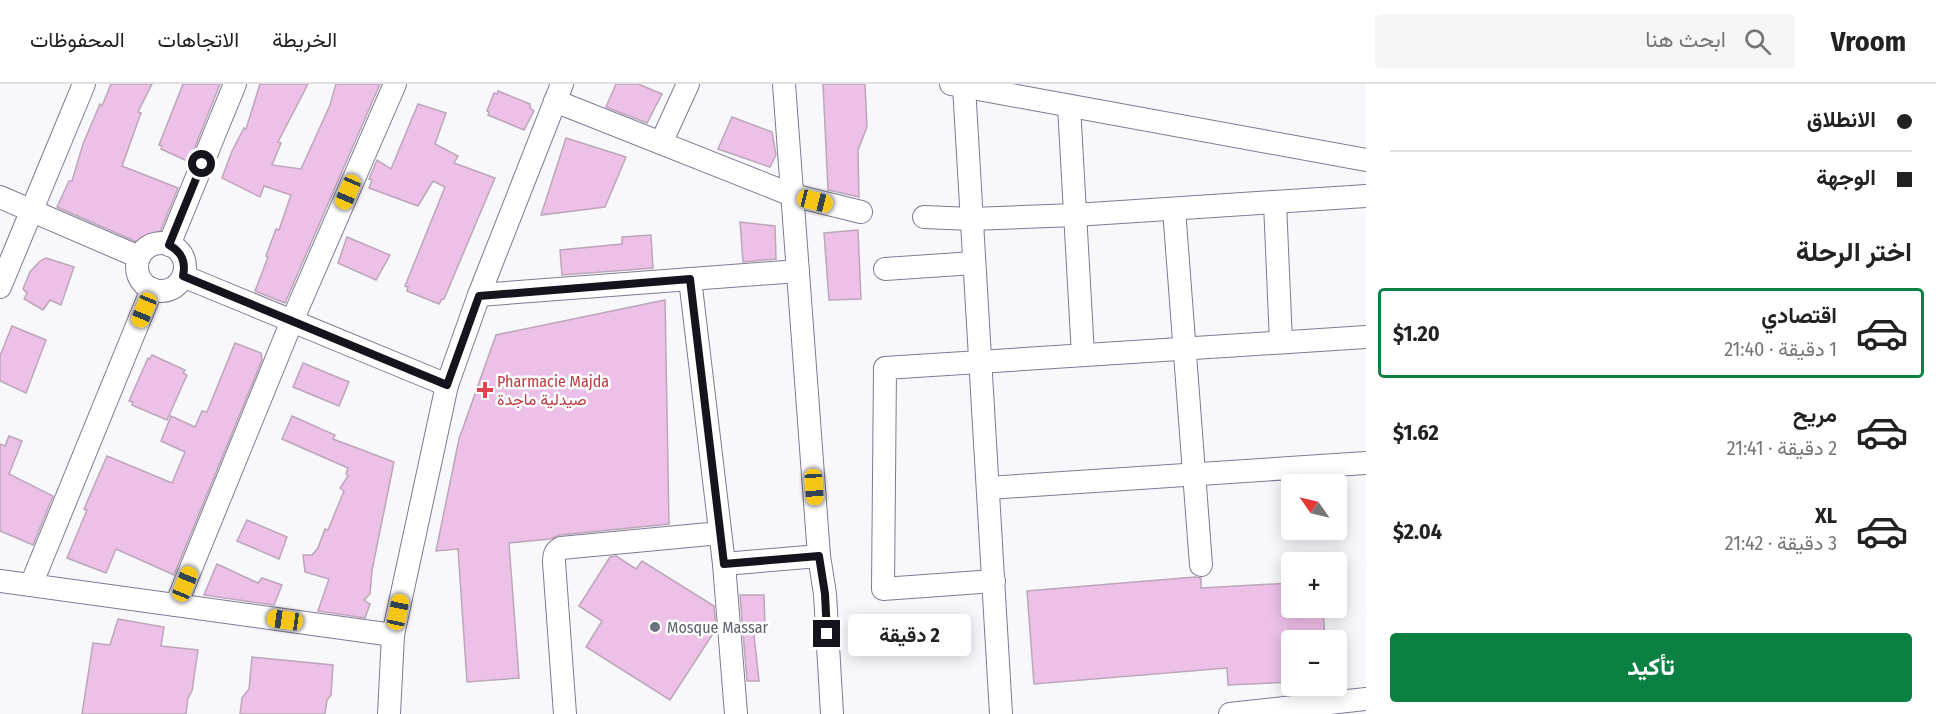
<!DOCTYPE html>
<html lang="ar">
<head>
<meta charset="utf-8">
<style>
	body { margin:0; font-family:"Fira Sans Condensed",Vazirmatn,sans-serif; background:#f6f6f6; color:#222; direction:rtl; height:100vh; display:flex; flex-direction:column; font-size:22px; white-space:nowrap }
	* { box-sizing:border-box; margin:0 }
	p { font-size:20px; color:#767676 }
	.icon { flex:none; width:33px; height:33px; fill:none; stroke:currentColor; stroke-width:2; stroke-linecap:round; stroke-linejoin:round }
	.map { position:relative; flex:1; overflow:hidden; direction:ltr }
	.drawer { display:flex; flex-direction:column; background:#fff; width:570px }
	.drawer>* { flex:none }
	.guide { display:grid; align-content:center; height:132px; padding:0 24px; background:#fff }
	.needle { width:39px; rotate:304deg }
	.tools { position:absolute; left:1281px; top:390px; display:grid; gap:12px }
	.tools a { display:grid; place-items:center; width:66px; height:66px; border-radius:6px; background:#fff; box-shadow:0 3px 15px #0003; font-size:30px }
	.end { position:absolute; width:27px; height:27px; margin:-14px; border:8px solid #15131c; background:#fff; box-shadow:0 0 0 3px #fff }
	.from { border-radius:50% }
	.bubble { position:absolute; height:42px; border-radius:6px; background:#fff; box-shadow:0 3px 15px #0003; font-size:20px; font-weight:700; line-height:42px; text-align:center; direction:rtl }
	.car { position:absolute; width:18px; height:36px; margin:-18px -9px; border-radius:8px; box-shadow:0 0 4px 2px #0007; background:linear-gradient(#f5c518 24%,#345 0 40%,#f5c518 0 76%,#345 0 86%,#f5c518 0) }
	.guide b { display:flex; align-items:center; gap:21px; height:57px; font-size:22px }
	.guide b+b { border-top:2px solid #e0e0e0 }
	.guide i { width:15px; height:15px; background:#222 }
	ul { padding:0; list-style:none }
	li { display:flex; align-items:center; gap:18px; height:90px; margin:0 12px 9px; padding:0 12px; border:3px solid transparent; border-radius:6px }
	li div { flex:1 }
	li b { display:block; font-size:22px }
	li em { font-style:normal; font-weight:700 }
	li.active { border-color:#0b8043 }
	li>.icon { width:54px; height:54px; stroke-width:1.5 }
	h2 { padding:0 24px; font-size:27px; line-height:72px }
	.action { display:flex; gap:12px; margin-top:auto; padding:12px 24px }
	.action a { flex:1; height:69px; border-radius:6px; background:#0b8043; color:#fff; font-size:24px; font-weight:700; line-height:69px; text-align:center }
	header { display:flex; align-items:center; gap:36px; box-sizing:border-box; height:84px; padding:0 30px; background:#fff; border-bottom:2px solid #e0e0e0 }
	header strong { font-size:28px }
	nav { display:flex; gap:33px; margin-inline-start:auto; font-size:21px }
	.search { width:420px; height:54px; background:#f6f6f6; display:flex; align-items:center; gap:15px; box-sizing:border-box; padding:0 21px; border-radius:6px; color:#767676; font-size:22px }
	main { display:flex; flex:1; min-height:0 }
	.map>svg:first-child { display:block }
	.building { fill:#edc0e8; stroke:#bca6b9; stroke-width:1.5 }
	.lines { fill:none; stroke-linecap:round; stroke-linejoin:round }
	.minor-casing { stroke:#7f7a92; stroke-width:24 }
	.minor { stroke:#fff; stroke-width:22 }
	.route { stroke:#15131c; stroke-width:8 }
	.health-dot { fill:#e0444e; stroke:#fff; stroke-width:2 }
	.worship-dot { fill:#6b7280; stroke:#fff; stroke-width:2 }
	.labels { text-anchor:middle; stroke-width:5; stroke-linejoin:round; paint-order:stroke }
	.health-label { font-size:16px; fill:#be3a42; stroke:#fff; text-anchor:start }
	.worship-label { font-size:16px; fill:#5b616d; stroke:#fff; text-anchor:start }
</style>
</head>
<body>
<header>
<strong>Vroom</strong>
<div class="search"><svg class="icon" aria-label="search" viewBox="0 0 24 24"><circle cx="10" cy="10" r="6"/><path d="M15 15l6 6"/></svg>ابحث هنا</div>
<nav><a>الخريطة</a><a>الاتجاهات</a><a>المحفوظات</a></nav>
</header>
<main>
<section class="drawer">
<div class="guide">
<b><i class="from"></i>الانطلاق</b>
<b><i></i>الوجهة</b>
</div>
<h2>اختر الرحلة</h2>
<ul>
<li class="active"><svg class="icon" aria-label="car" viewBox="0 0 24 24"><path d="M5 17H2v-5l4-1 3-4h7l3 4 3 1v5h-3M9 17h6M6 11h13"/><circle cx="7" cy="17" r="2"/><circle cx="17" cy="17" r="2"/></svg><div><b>اقتصادي</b><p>1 دقيقة · 21:40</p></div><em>$1.20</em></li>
<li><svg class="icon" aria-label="car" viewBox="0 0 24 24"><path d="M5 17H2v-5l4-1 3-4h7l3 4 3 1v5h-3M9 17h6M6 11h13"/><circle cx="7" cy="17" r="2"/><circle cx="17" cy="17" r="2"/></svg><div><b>مريح</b><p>2 دقيقة · 21:41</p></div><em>$1.62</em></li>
<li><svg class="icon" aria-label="car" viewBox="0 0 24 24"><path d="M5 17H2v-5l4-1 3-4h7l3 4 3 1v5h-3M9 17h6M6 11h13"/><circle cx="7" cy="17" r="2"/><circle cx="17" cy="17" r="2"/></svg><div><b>XL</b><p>3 دقيقة · 21:42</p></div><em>$2.04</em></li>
</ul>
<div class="action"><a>تأكيد</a></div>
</section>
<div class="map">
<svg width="1366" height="630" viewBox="0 0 1366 630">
	<rect width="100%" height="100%" fill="#f8f7fc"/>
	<g class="building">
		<polygon points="111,0 152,0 138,28 141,29 122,82 178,104 156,158 146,162 57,123 69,97 72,97 83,60 100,20 102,22"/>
		<polygon points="183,0 220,0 189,78 161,65 162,62 159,61"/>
		<polygon points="260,0 308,0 278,58 281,59 272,81 301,85 330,21 336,0 380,0 285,219 255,207 268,173 266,172 276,145 279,146 291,111 264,102 260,113 222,94 232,67 244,44 246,45"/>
		<polygon points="616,0 638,0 662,10 647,39 606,23"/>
		<polygon points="823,0 865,0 867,43 858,66 859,113 828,106"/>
		<polygon points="498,7 530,20 530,24 534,27 524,46 488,31 489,28 487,27 494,9 497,10"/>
		<polygon points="418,20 446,29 435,60 458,72 454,79 495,94 444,215 442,215 439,220 407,207 408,203 405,202 445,103 433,97 418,122 369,104 372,96 369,95 377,76 391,85"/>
		<polygon points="732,33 772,48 776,71 770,83 718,65"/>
		<polygon points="566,54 626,73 605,123 541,131"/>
		<polygon points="740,138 775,142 776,175 743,178"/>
		<polygon points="858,146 861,215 829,216 824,149"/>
		<polygon points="651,151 653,184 562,191 560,166 622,160 622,153"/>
		<polygon points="347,153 390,171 376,196 338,179"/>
		<polygon points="46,174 74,183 61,221 50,216 43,226 24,215 27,209 23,205 30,188 40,177"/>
		<polygon points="665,216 669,440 560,451 550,455 509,459 519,594 467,598 458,465 436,467 459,355 496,251"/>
		<polygon points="12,242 46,256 26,309 0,297 0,272"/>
		<polygon points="235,259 261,269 262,276 174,491 116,465 106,489 67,474 87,426 84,425 107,372 172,399 185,368 161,357 171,332 195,343 202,327 207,328"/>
		<polygon points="152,271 185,286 183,289 187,291 167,336 132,321 133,318 129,317 148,274 150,275"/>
		<polygon points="303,279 349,298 339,322 293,303"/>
		<polygon points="292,332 335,351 333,355 394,378 372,486 370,510 364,516 370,520 365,534 318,527 329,495 305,488 303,471 312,471 318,464 325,445 328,446 344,407 340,404 348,392 346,390 348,384 282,355"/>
		<polygon points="9,352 22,357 9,390 53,412 33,461 0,447 0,360 5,362"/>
		<polygon points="247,436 287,453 279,475 237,457"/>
		<polygon points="616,472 636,485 642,477 714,522 716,545 670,616 586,563 602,537 579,522 610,473"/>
		<polygon points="217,480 258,499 262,494 282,501 274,521 204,511"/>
		<polygon points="1195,493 1201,494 1201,504 1292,499 1292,524 1323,524 1325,556 1292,556 1292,598 1228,601 1227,584 1034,600 1027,507"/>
		<polygon points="740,511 764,511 765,541 753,542 759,597 747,597"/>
		<polygon points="118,535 164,543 161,562 198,566 192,607 188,614 186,630 82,630 93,559 110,561"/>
		<polygon points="252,573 333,581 331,611 327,616 325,630 240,630 242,614 249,605"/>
	</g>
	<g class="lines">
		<defs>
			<g id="minor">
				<polyline points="784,0 819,472 825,510 832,630"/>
				<polyline points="951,0 1366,76"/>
				<polyline points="964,2 1001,630"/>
				<polyline points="555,17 792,111 861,128"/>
				<polyline points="1069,22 1083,271"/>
				<polyline points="661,59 688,0"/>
				<polyline points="0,113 139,173"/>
				<polyline points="1275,119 1281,258"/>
				<polyline points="1174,125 1201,481"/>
				<polyline points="924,133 972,135 1075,131 1366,112"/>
				<circle cx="161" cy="183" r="24"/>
				<polyline points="169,161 235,0"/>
				<polyline points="885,185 974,179"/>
				<polyline points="183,192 447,301"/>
				<polyline points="690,195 724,480 736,630"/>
				<polyline points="0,203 84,0"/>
				<polyline points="479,211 798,187"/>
				<polyline points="988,404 1366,379"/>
				<polyline points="724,480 819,472"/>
				<polyline points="0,497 393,551"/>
				<polyline points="994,497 883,505 885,284 1366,253"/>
				<polyline points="31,501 152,205"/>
				<polyline points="176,521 292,237 395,0"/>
				<polyline points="389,630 393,551 447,301 479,211 562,0"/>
				<path d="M565,630L554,478C554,471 555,467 561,464L720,449"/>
				<polyline points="1230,630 1366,615"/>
			</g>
		</defs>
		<use href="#minor" class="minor-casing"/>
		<use href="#minor" class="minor"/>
	</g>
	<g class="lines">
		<path class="route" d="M202,80L169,161C182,168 186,178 183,192L447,301L479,212L690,195L724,480L819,472L825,510L827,550"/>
	</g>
	<path class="health-dot" d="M482 297h6v6h6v6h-6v6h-6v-6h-6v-6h6z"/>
	<circle class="worship-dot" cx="655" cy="543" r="6"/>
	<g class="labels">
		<g class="health-label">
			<text x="497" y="303">Pharmacie Majda<tspan x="497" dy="18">صيدلية ماجدة</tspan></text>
		</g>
		<g class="worship-label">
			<text x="667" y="549">Mosque Massar</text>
		</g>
	</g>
</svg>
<div class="tools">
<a><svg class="needle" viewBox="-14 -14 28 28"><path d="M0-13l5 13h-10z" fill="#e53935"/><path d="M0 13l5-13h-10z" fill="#767676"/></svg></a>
<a>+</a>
<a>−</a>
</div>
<i class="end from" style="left:202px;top:80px"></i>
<i class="end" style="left:827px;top:550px"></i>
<div class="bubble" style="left:848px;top:530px;width:123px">2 دقيقة</div>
<i class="car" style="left:348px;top:108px;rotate:203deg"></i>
<i class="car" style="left:815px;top:117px;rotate:104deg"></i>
<i class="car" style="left:144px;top:226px;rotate:202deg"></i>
<i class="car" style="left:814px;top:403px;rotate:176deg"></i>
<i class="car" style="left:185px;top:500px;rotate:22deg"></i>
<i class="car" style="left:398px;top:528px;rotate:12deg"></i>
<i class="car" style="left:285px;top:536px;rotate:278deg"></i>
</div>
</main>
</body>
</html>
